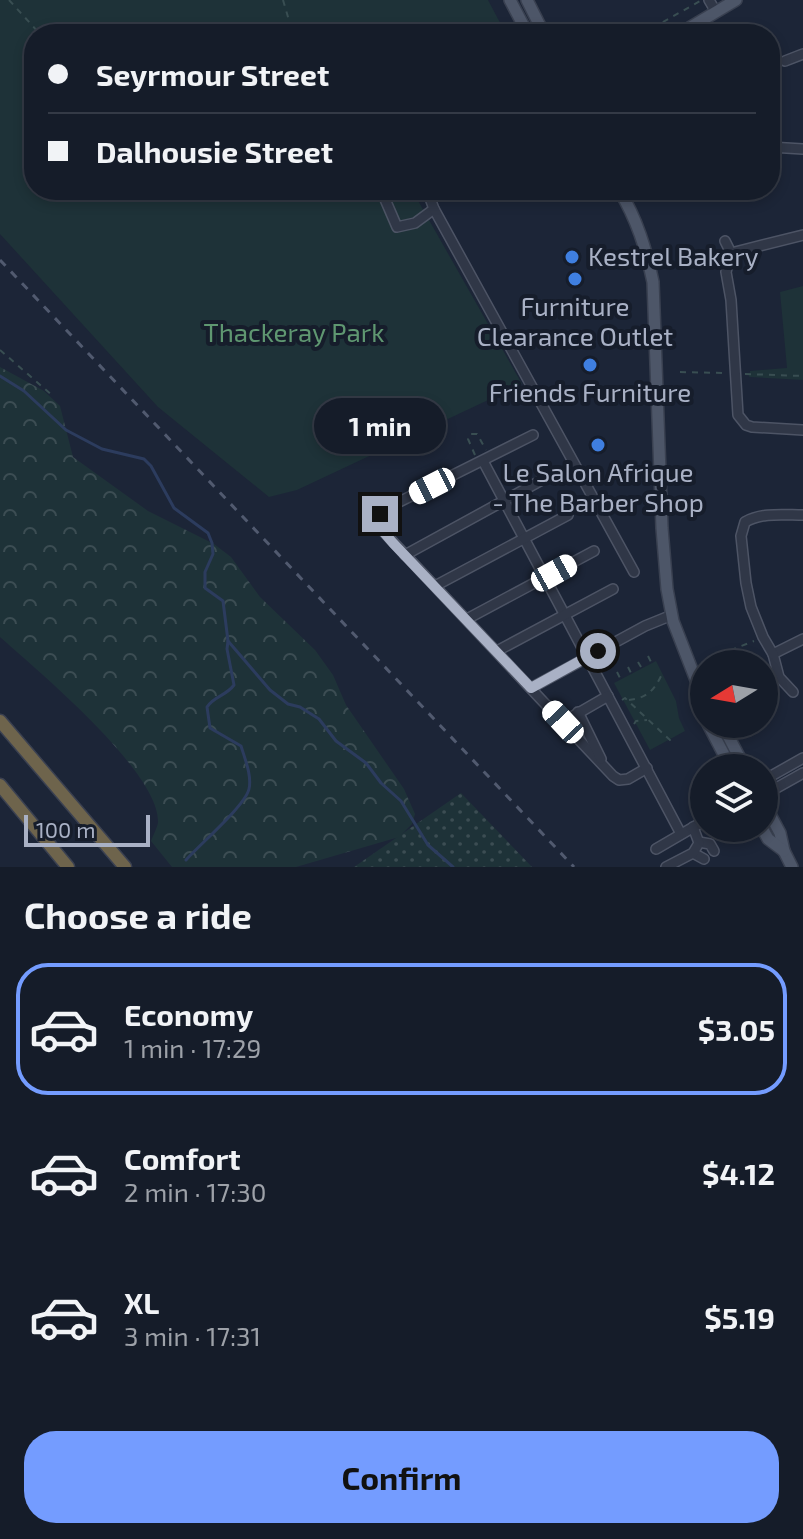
<!DOCTYPE html>
<html lang="en">
<head>
<meta charset="utf-8">
<style>
	body { margin:0; font-family:"Exo 2",sans-serif; background:#222935; color:#f1f3f6; height:100vh; display:flex; flex-direction:column; font-size:30px; white-space:nowrap }
	* { box-sizing:border-box; margin:0 }
	p { font-size:26px; color:#9da1a8 }
	.icon { flex:none; width:44px; height:44px; fill:none; stroke:currentColor; stroke-width:2; stroke-linecap:round; stroke-linejoin:round }
	.map { position:relative; height:867px; overflow:hidden }
	.side { display:flex; flex-direction:column; background:#151c29; flex:1 }
	.side>* { flex:none }
	.banner { position:absolute; left:24px; top:24px; width:756px; height:176px; border-radius:32px; box-shadow:0 4px 12px #0003,0 0 0 2px #343a46; display:grid; align-content:center; height:176px; padding:0 24px; background:#151c29 }
	.needle { width:52px; rotate:259deg }
	.fabs { position:absolute; left:690px; top:650px; display:grid; gap:16px }
	.fabs a { display:grid; place-items:center; width:88px; height:88px; border-radius:50%; background:#151c29; box-shadow:0 4px 12px #0003,0 0 0 2px #343a46; font-size:40px }
	.scale { position:absolute; left:24px; bottom:20px; width:126px; box-sizing:border-box; padding-left:8px; border:4px solid #a9b1c5; border-top:0; font-size:22px; line-height:28px; white-space:nowrap; color:#a9b1c5; -webkit-text-stroke:6px #161d2b; paint-order:stroke }
	.end { position:absolute; width:36px; height:36px; margin:-18px; border:10px solid #a9b1c5; background:#111; box-shadow:0 0 0 4px #111 }
	.from { border-radius:50% }
	.bubble { position:absolute; height:56px; border-radius:28px; background:#151c29; box-shadow:0 4px 12px #0003,0 0 0 2px #343a46; font-size:26px; font-weight:700; line-height:56px; text-align:center }
	.car { position:absolute; width:24px; height:48px; margin:-24px -12px; border-radius:10px; box-shadow:0 0 6px 2px #0007; background:linear-gradient(#fff 24%,#345 0 40%,#fff 0 76%,#345 0 86%,#fff 0) }
	.banner b { display:flex; align-items:center; gap:28px; height:76px; font-size:30px }
	.banner b+b { border-top:2px solid #343a46 }
	.banner i { width:20px; height:20px; background:#f1f3f6 }
	ul { padding:0; list-style:none }
	li { display:flex; align-items:center; gap:24px; height:132px; margin:0 16px 12px; padding:0 8px; border:4px solid transparent; border-radius:32px }
	li div { flex:1 }
	li b { display:block; font-size:30px }
	li em { font-style:normal; font-weight:700 }
	li.selected { border-color:#749cff }
	li>.icon { width:72px; height:72px; stroke-width:1.5 }
	h2 { padding:0 24px; font-size:36px; line-height:96px }
	.primary-button { display:flex; gap:16px; margin-top:auto; padding:16px 24px }
	.primary-button a { flex:1; height:92px; border-radius:32px; background:#749cff; color:#111; font-size:32px; font-weight:700; line-height:92px; text-align:center }
	.map>svg:first-child { display:block }
	.grass { fill:url(#grass-dots) }
	.forest { fill:url(#forest-crowns) }
	.park { fill:#1e3238 }
	.lines { fill:none; stroke-linecap:round; stroke-linejoin:round }
	.stream { stroke:#2c3c5e; stroke-width:3 }
	.minor-casing { stroke:#4d5465; stroke-width:12 }
	.major-casing { stroke:#394050; stroke-width:14 }
	.highway-casing { stroke:#3b4151; stroke-width:15 }
	.path { stroke:#394e52; stroke-width:2; stroke-dasharray:6 6; stroke-linecap:butt }
	.minor { stroke:#303747; stroke-width:9 }
	.major { stroke:#4d5668; stroke-width:11 }
	.highway { stroke:#6e644c; stroke-width:12 }
	.rail { stroke:#515a6f; stroke-width:3; stroke-dasharray:8 8; stroke-linecap:butt }
	.route { stroke:#a9b1c5; stroke-width:10 }
	.shop-dot { fill:#3f7fe0; stroke:#161d2b; stroke-width:3 }
	.labels { text-anchor:middle; stroke-width:8; stroke-linejoin:round; paint-order:stroke }
	.poi-label { font-size:26px; fill:#a9b1c5; stroke:#161d2b }
	.park-label { font-size:26px; fill:#5f9771; stroke:#161d2b }
</style>
</head>
<body>
<div class="map">
<svg width="803" height="867" viewBox="0 0 803 867">
	<defs>
		<pattern id="grass-dots" width="8" height="8" patternUnits="userSpaceOnUse" patternTransform="scale(2)"><rect width="8" height="8" fill="#1e3238"/><path d="M2 2h.1M6 6h.1" fill="none" stroke="#3c4d53" stroke-width="1.8" stroke-linecap="round"/></pattern>
		<pattern id="forest-crowns" width="20" height="18" patternUnits="userSpaceOnUse" patternTransform="scale(2)"><rect width="20" height="18" fill="#1e3238"/><path d="M2 6a3 3 0 1 1 6 0M12 15a3 3 0 1 1 6 0" fill="none" stroke="#3c4d53"/></pattern>
	</defs>
	<rect width="100%" height="100%" fill="#1c2537"/>
	<polygon class="grass" points="461,793 532,867 354,867"/>
	<path class="forest" d="M0,367L44,391L60,406L73,457L148,511L214,544L231,557L260,597L315,650L333,675L346,705L404,789L415,814L412,824L399,837L296,867H172L151,841C153,836 157,828 158,823C161,773 37,670 0,637Z"/>
	<g class="park">
		<polygon points="0,0 488,0 506,34 34,34 34,190 412,190 522,384 297,490 269,497 158,407 0,234"/>
		<polygon points="803,286 803,380 749,377 750,371 787,368 780,292"/>
		<polygon points="656,661 676,701 679,718 685,731 650,750 614,683"/>
	</g>
	<g class="lines">
		<g class="stream">
			<polyline points="0,376 24,391 66,430 102,449 144,459 151,466 174,508 208,533 212,543 213,554 205,572 205,588 223,601 228,641 270,690 288,704 300,707 319,719 336,741 366,763 381,783 401,801 428,845 453,867"/>
			<path d="M186,860C200,844 245,806 249,789C252,776 245,759 241,746L210,728L207,707C214,696 226,696 234,685L227,649L228,641"/>
		</g>
		<defs>
			<g id="minor">
				<polyline points="709,0 716,12"/>
				<polyline points="785,61 803,54"/>
				<polyline points="770,147 803,149"/>
				<polyline points="381,190 397,227 415,223 434,209"/>
				<polyline points="427,190 434,209 634,572"/>
				<polyline points="725,241 731,253 726,272 731,300 738,415 746,425 752,427 803,430"/>
				<polyline points="731,253 803,235"/>
				<polyline points="533,435 387,508 380,514 381,529 613,776 619,780 628,779 647,768"/>
				<polyline points="483,461 681,834"/>
				<polyline points="405,555 551,475"/>
				<polyline points="435,586 568,515"/>
				<polyline points="467,619 594,551"/>
				<polyline points="497,651 613,589"/>
				<polyline points="773,654 803,639"/>
				<polyline points="531,688 645,626 672,615"/>
				<path d="M793,692L779,677L773,654L763,637L751,607L746,583L741,536L745,522C762,512 784,515 803,515"/>
				<polyline points="578,712 601,759"/>
				<polyline points="563,722 608,696"/>
				<polyline points="764,780 803,758"/>
				<polyline points="764,791 771,791 803,773"/>
				<polyline points="699,842 710,844 714,851"/>
				<polyline points="656,849 704,821"/>
				<polyline points="693,853 704,859"/>
				<polyline points="666,867 693,853 699,843 693,827"/>
			</g>
			<g id="major">
				<polyline points="510,0 528,34"/>
				<polyline points="527,0 544,34"/>
				<polyline points="679,34 736,0"/>
				<path d="M619,190C637,219 646,249 653,282L662,528L667,589L673,621L703,698L704,717"/>
				<polyline points="708,724 731,768"/>
				<polyline points="722,724 745,768"/>
				<polyline points="764,803 780,833 784,851 792,867"/>
				<polyline points="762,828 768,839 784,851"/>
			</g>
			<g id="highway">
				<polyline points="0,721 125,867"/>
				<polyline points="0,785 68,867"/>
			</g>
		</defs>
		<use href="#minor" class="minor-casing"/>
		<use href="#major" class="major-casing"/>
		<use href="#highway" class="highway-casing"/>
		<g class="path">
			<polyline points="9,0 40,34"/>
			<polyline points="283,0 293,34"/>
			<polyline points="642,34 700,1"/>
			<polyline points="0,350 53,396"/>
			<polyline points="680,372 727,373"/>
			<polyline points="745,374 803,376"/>
			<polyline points="475,455 468,439 470,434 477,434 486,450"/>
			<polyline points="648,656 651,662"/>
			<polyline points="708,659 754,641"/>
			<polyline points="638,662 641,667"/>
			<polyline points="628,667 631,673"/>
			<polyline points="617,672 620,678"/>
			<polyline points="622,700 625,698 671,741"/>
			<path d="M629,700C646,698 654,691 661,676"/>
			<polyline points="634,724 636,721 647,720"/>
		</g>
		<use href="#minor" class="minor"/>
		<use href="#major" class="major"/>
		<use href="#highway" class="highway"/>
		<polyline class="rail" points="0,260 574,867"/>
	</g>
	<g class="lines">
		<polyline class="route" points="380,514 381,529 393,543 531,688 598,651"/>
	</g>
	<g class="shop-dot">
		<circle cx="572" cy="257" r="8"/>
		<circle cx="575" cy="279" r="8"/>
		<circle cx="590" cy="365" r="8"/>
		<circle cx="598" cy="445" r="8"/>
	</g>
	<g class="labels">
		<g class="poi-label">
			<text x="588" y="266" text-anchor="start">Kestrel Bakery</text>
			<text x="575" y="316">Furniture<tspan x="575" dy="30">Clearance Outlet</tspan></text>
			<text x="590" y="402">Friends Furniture</text>
			<text x="598" y="482">Le Salon Afrique<tspan x="598" dy="30">- The Barber Shop</tspan></text>
		</g>
		<g class="park-label">
			<text x="294" y="342">Thackeray Park</text>
		</g>
	</g>
</svg>
<div class="fabs">
<a><svg class="needle" viewBox="-14 -14 28 28"><path d="M0-13l5 13h-10z" fill="#e53935"/><path d="M0 13l5-13h-10z" fill="#9da1a8"/></svg></a>
<a><svg class="icon" aria-label="layers" viewBox="0 0 24 24"><path d="M12 4l9 5-9 5-9-5zM3 14l9 5 9-5"/></svg></a>
</div>
<div class="scale">100 m</div>
<i class="end from" style="left:598px;top:651px"></i>
<i class="end" style="left:380px;top:514px"></i>
<div class="bubble" style="left:314px;top:398px;width:132px">1 min</div>
<i class="car" style="left:432px;top:486px;rotate:243deg"></i>
<i class="car" style="left:554px;top:573px;rotate:61deg"></i>
<i class="car" style="left:563px;top:722px;rotate:317deg"></i>
<div class="banner">
<b><i class="from"></i>Seyrmour Street</b>
<b><i></i>Dalhousie Street</b>
</div>
</div>
<section class="side">
<h2>Choose a ride</h2>
<ul>
<li class="selected"><svg class="icon" aria-label="car" viewBox="0 0 24 24"><path d="M5 17H2v-5l4-1 3-4h7l3 4 3 1v5h-3M9 17h6M6 11h13"/><circle cx="7" cy="17" r="2"/><circle cx="17" cy="17" r="2"/></svg><div><b>Economy</b><p>1 min · 17:29</p></div><em>$3.05</em></li>
<li><svg class="icon" aria-label="car" viewBox="0 0 24 24"><path d="M5 17H2v-5l4-1 3-4h7l3 4 3 1v5h-3M9 17h6M6 11h13"/><circle cx="7" cy="17" r="2"/><circle cx="17" cy="17" r="2"/></svg><div><b>Comfort</b><p>2 min · 17:30</p></div><em>$4.12</em></li>
<li><svg class="icon" aria-label="car" viewBox="0 0 24 24"><path d="M5 17H2v-5l4-1 3-4h7l3 4 3 1v5h-3M9 17h6M6 11h13"/><circle cx="7" cy="17" r="2"/><circle cx="17" cy="17" r="2"/></svg><div><b>XL</b><p>3 min · 17:31</p></div><em>$5.19</em></li>
</ul>
<div class="primary-button"><a>Confirm</a></div>
</section>
</body>
</html>
